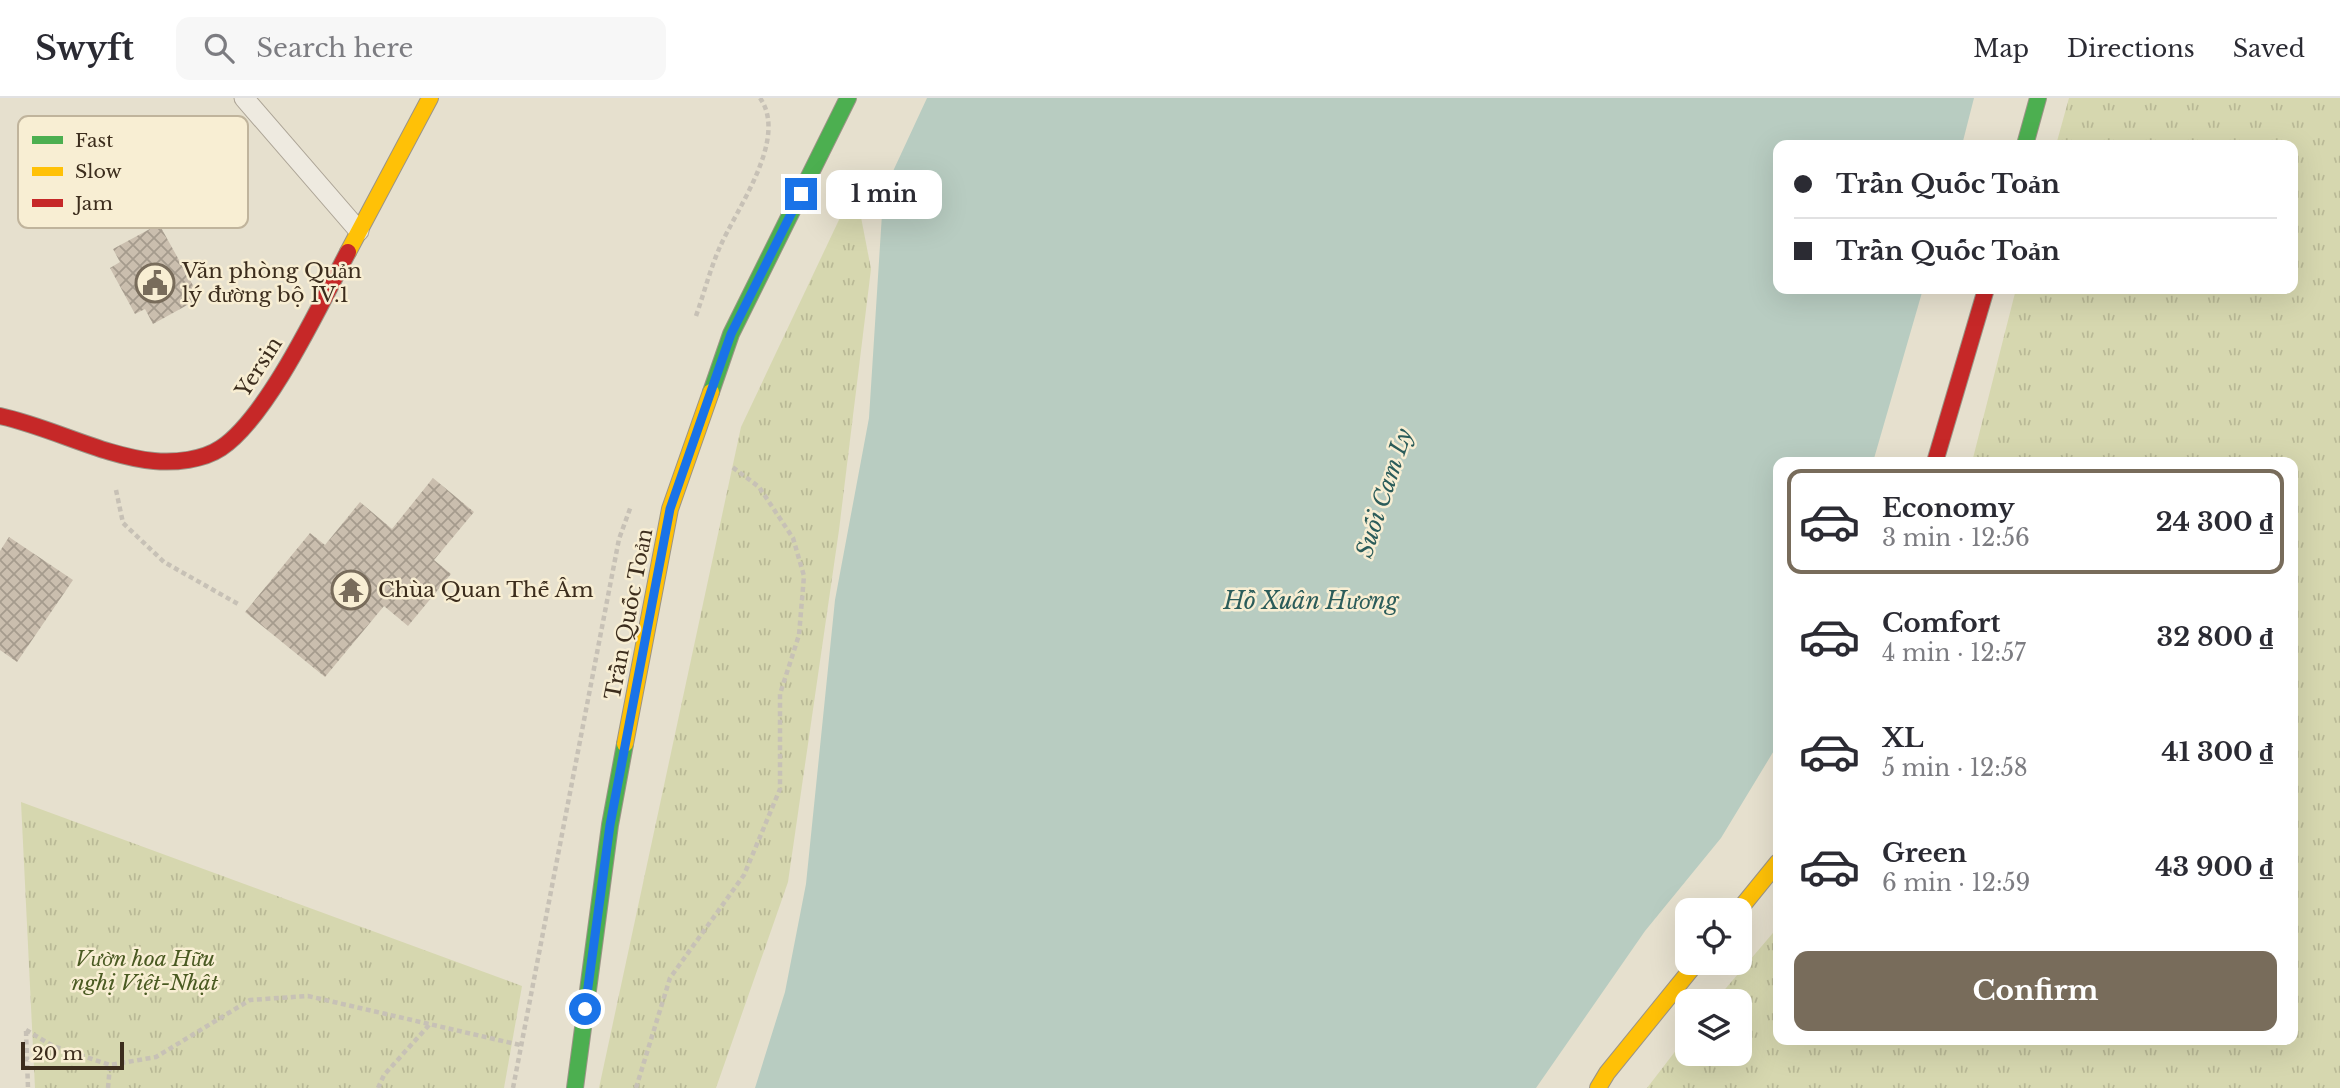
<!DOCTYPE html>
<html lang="en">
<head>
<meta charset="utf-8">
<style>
	body { margin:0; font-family:"Libre Baskerville",serif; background:#f7f7f7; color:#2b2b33; height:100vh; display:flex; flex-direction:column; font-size:26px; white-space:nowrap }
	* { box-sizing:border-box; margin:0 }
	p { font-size:23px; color:#7c7c81 }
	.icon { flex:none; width:38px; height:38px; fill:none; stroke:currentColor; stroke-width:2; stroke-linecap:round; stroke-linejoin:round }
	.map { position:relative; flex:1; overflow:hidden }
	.sheet { position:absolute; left:1773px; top:359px; width:525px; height:588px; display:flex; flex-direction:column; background:#fff; border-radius:14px; box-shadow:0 7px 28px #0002 }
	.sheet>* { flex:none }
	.hud { position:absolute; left:1773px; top:42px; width:525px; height:154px; border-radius:14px; box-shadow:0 7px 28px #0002; display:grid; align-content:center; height:154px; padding:0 21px; background:#fff }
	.tools { position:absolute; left:1675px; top:800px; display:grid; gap:14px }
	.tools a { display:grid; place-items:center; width:77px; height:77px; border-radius:14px; background:#fff; box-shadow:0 7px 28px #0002; font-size:35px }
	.scale { position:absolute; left:21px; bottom:18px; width:103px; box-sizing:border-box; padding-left:7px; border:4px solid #3c2d1d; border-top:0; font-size:19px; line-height:24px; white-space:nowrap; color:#3c2d1d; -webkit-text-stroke:5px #f8eed3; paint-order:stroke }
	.end { position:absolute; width:32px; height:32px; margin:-16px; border:9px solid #1a73e8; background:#fff; box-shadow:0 0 0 4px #fff }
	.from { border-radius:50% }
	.bubble { position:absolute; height:49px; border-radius:14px; background:#fff; box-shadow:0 7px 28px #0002; font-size:23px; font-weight:700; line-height:49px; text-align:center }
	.hud b { display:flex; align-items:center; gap:24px; height:66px; font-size:26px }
	.hud b+b { border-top:2px solid #e1e1e2 }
	.hud i { width:18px; height:18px; background:#2b2b33 }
	ul { padding:12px 0 0; list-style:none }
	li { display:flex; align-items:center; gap:21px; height:105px; margin:0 14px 10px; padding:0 7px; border:4px solid transparent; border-radius:14px }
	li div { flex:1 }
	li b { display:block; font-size:26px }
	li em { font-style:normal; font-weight:700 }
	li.current { border-color:#786c5b }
	li>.icon { width:63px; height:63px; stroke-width:1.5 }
	.cta { display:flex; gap:14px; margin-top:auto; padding:14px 21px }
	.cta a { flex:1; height:80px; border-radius:14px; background:#786c5b; color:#fff; font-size:28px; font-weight:700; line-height:80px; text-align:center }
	header { display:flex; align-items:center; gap:42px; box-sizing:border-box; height:98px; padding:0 35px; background:#fff; border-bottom:2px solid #e1e1e2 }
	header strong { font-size:33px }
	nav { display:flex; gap:38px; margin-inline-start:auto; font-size:24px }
	.search { width:490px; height:63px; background:#f7f7f7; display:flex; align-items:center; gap:18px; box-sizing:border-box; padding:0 24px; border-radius:14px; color:#7c7c81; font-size:26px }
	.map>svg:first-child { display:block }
	.grass { fill:url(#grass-tufts) }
	.water { fill:#b8ccc1 }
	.building { fill:url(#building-cross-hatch) }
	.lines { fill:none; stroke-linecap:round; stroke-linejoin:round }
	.lane-casing { stroke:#aca496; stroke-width:21 }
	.fast-casing { stroke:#9b9486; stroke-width:18 }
	.slow-casing { stroke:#9b9486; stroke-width:18 }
	.jam-casing { stroke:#9b9486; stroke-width:18 }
	.path { stroke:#c7c1b6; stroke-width:4.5; stroke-dasharray:5 3.5; stroke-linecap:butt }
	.lane { stroke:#eeeae0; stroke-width:19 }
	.fast { stroke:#4caf50; stroke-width:16 }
	.slow { stroke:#ffc107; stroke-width:16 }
	.jam { stroke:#c62828; stroke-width:16 }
	.route { stroke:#1a73e8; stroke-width:9 }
	.labels { text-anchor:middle; stroke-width:5; stroke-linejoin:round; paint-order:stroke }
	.poi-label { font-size:21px; fill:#3c2d1d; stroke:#f8eed3; text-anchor:start }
	.street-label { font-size:21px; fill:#3c2d1d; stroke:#f8eed3 }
	.park-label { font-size:21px; font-style:italic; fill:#4a5a22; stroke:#f8eed3 }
	.water-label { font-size:23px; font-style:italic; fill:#2b5c5a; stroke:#f8eed3 }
	.key { fill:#f8eed3; stroke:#c0b49c; stroke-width:2 }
	.key-label { font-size:19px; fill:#3c2d1d }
</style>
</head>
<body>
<header>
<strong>Swyft</strong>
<div class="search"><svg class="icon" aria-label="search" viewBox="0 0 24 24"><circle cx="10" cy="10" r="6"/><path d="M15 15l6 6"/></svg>Search here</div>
<nav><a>Map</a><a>Directions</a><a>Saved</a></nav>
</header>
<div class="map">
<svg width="2340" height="990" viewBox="0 0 2340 990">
	<defs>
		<pattern id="grass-tufts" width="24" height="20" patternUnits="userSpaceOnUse" patternTransform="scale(1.75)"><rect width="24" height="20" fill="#d6d7af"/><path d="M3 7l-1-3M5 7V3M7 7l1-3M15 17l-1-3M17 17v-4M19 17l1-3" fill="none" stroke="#b9b996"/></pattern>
		<pattern id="building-cross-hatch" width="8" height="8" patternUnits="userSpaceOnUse" patternTransform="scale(1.75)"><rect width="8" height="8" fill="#cabeae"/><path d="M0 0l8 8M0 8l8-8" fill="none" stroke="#a59b8d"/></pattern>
	</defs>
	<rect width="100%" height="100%" fill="#e6e0ce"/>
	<g class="grass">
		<polygon points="2069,0 2340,0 2340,990 1647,990 1687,938 1687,956 1740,956 1740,903 1715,903 1778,829 1778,942 2292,942 2292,364 1972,364 2016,191 2292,191 2292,47 2056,47"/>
		<polygon points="855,88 871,171 839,432 788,784 716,990 599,990 741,329"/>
		<polygon points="21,704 522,888 504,990 35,990"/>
	</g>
	<polygon class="water" points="927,0 1974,0 1962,47 1778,47 1778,191 1923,191 1873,364 1778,364 1778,646 1721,740 1645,833 1536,990 755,990 785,894 806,786 835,502 869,320 882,116 888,84"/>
	<g class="building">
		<polygon points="159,126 200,200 153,226 145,211 135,216 110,170 120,164 113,151"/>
		<polygon points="433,380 474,414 434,462 451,476 408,528 384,508 325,579 245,514 310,435 325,447 360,404 392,431"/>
		<polygon points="9,439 73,482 17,564 0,552 0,453"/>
	</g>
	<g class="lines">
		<defs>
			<polyline id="lane" points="244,0 359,133"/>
			<g id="fast">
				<polyline points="2025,47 2038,0"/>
				<polyline points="711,294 731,236 848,0"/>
				<polyline points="575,990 610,727 625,646"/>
			</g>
			<g id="slow">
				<polyline points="348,154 430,0"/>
				<polyline points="625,646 670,411 711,294"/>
				<polyline points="1739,812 1778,764"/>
				<polyline points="1598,990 1607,975 1697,864"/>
			</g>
			<g id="jam">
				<path d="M0,318C51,329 103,358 154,363C175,365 203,362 221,350C268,319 321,205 348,154"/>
				<polyline points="1935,364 1986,191"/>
			</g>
		</defs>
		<use href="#lane" class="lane-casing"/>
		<use href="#fast" class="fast-casing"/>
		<use href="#slow" class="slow-casing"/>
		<use href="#jam" class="jam-casing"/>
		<g class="path">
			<path d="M696,218C704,195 710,172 719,151C736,111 789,41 760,0"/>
			<polyline points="116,392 123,425 164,464 238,506"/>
			<polyline points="26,932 53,948 110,967 156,959 250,902 308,898 520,947"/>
			<polyline points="26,933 28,990"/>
			<polyline points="108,990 110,967"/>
			<polyline points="378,990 384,977 430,926"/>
			<polyline points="513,990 619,441 631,408"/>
			<polyline points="636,990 670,880 744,777 780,691 780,596 799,537 804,478 793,440 759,389 731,368"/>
		</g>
		<use href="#lane" class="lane"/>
		<use href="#fast" class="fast"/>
		<use href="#slow" class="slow"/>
		<use href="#jam" class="jam"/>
	</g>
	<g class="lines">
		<polyline class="route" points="585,911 610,727 670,411 731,236 801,96"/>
	</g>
	<defs>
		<symbol id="civic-ring" viewBox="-11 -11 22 22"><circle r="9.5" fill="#f8eed3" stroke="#786c5b" stroke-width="1.5"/><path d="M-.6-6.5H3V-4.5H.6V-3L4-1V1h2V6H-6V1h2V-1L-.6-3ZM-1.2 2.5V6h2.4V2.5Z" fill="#786c5b"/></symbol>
		<symbol id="temple-ring" viewBox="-11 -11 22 22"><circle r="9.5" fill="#f8eed3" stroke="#786c5b" stroke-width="1.5"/><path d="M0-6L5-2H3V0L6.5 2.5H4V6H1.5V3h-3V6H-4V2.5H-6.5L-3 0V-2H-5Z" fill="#786c5b"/></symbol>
	</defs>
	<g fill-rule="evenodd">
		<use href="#civic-ring" x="133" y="163" width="44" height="44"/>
		<use href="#temple-ring" x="329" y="470" width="44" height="44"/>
	</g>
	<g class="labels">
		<g class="poi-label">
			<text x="182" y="180">Văn phòng Quản<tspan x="182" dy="24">lý đường bộ IV.1</tspan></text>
			<text x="378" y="499">Chùa Quan Thế Âm</text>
		</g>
		<g class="street-label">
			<text transform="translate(259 269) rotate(-57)" y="7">Yersin</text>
			<text transform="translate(629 516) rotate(-79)" y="7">Trần Quốc Toản</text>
		</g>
		<g class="park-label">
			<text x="145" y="868">Vườn hoa Hữu<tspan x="145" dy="24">nghị Việt-Nhật</tspan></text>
		</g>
		<g class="water-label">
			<text transform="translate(1384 395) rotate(-72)" y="8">Suối Cam Ly</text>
			<text x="1311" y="511">Hồ Xuân Hương</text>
		</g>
	</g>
	<rect x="18" y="18" width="230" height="112" rx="10" class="key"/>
	<rect x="32" y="38" width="31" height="8" fill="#4caf50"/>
	<rect x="32" y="69" width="31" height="9" fill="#ffc107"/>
	<rect x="32" y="101" width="31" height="8" fill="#c62828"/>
	<g class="key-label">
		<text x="75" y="49">Fast</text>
		<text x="75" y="80">Slow</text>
		<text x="75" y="112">Jam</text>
	</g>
</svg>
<div class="tools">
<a><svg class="icon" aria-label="locate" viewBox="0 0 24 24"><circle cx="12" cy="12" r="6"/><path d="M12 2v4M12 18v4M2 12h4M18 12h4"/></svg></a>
<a><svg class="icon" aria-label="layers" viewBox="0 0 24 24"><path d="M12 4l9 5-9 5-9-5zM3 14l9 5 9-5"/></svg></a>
</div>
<div class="scale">20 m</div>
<i class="end from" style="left:585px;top:911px"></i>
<i class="end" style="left:801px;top:96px"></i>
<div class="bubble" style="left:826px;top:72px;width:116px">1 min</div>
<div class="hud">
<b><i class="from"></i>Trần Quốc Toản</b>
<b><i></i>Trần Quốc Toản</b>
</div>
<section class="sheet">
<ul>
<li class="current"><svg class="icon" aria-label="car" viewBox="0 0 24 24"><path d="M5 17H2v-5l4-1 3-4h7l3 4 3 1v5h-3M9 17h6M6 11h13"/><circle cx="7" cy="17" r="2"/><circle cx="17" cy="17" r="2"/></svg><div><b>Economy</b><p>3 min · 12:56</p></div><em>24 300 ₫</em></li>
<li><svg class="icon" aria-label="car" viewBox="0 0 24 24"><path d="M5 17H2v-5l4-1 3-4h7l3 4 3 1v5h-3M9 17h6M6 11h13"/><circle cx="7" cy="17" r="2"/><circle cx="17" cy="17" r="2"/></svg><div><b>Comfort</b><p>4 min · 12:57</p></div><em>32 800 ₫</em></li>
<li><svg class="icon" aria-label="car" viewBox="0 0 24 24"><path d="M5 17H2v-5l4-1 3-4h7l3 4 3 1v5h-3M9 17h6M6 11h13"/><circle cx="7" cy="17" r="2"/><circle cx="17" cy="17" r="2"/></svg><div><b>XL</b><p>5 min · 12:58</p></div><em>41 300 ₫</em></li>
<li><svg class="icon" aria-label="car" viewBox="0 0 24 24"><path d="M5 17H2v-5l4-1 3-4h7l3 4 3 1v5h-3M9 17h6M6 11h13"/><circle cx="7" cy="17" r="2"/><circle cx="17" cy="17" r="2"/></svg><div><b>Green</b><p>6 min · 12:59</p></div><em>43 900 ₫</em></li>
</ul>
<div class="cta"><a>Confirm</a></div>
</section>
</div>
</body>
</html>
